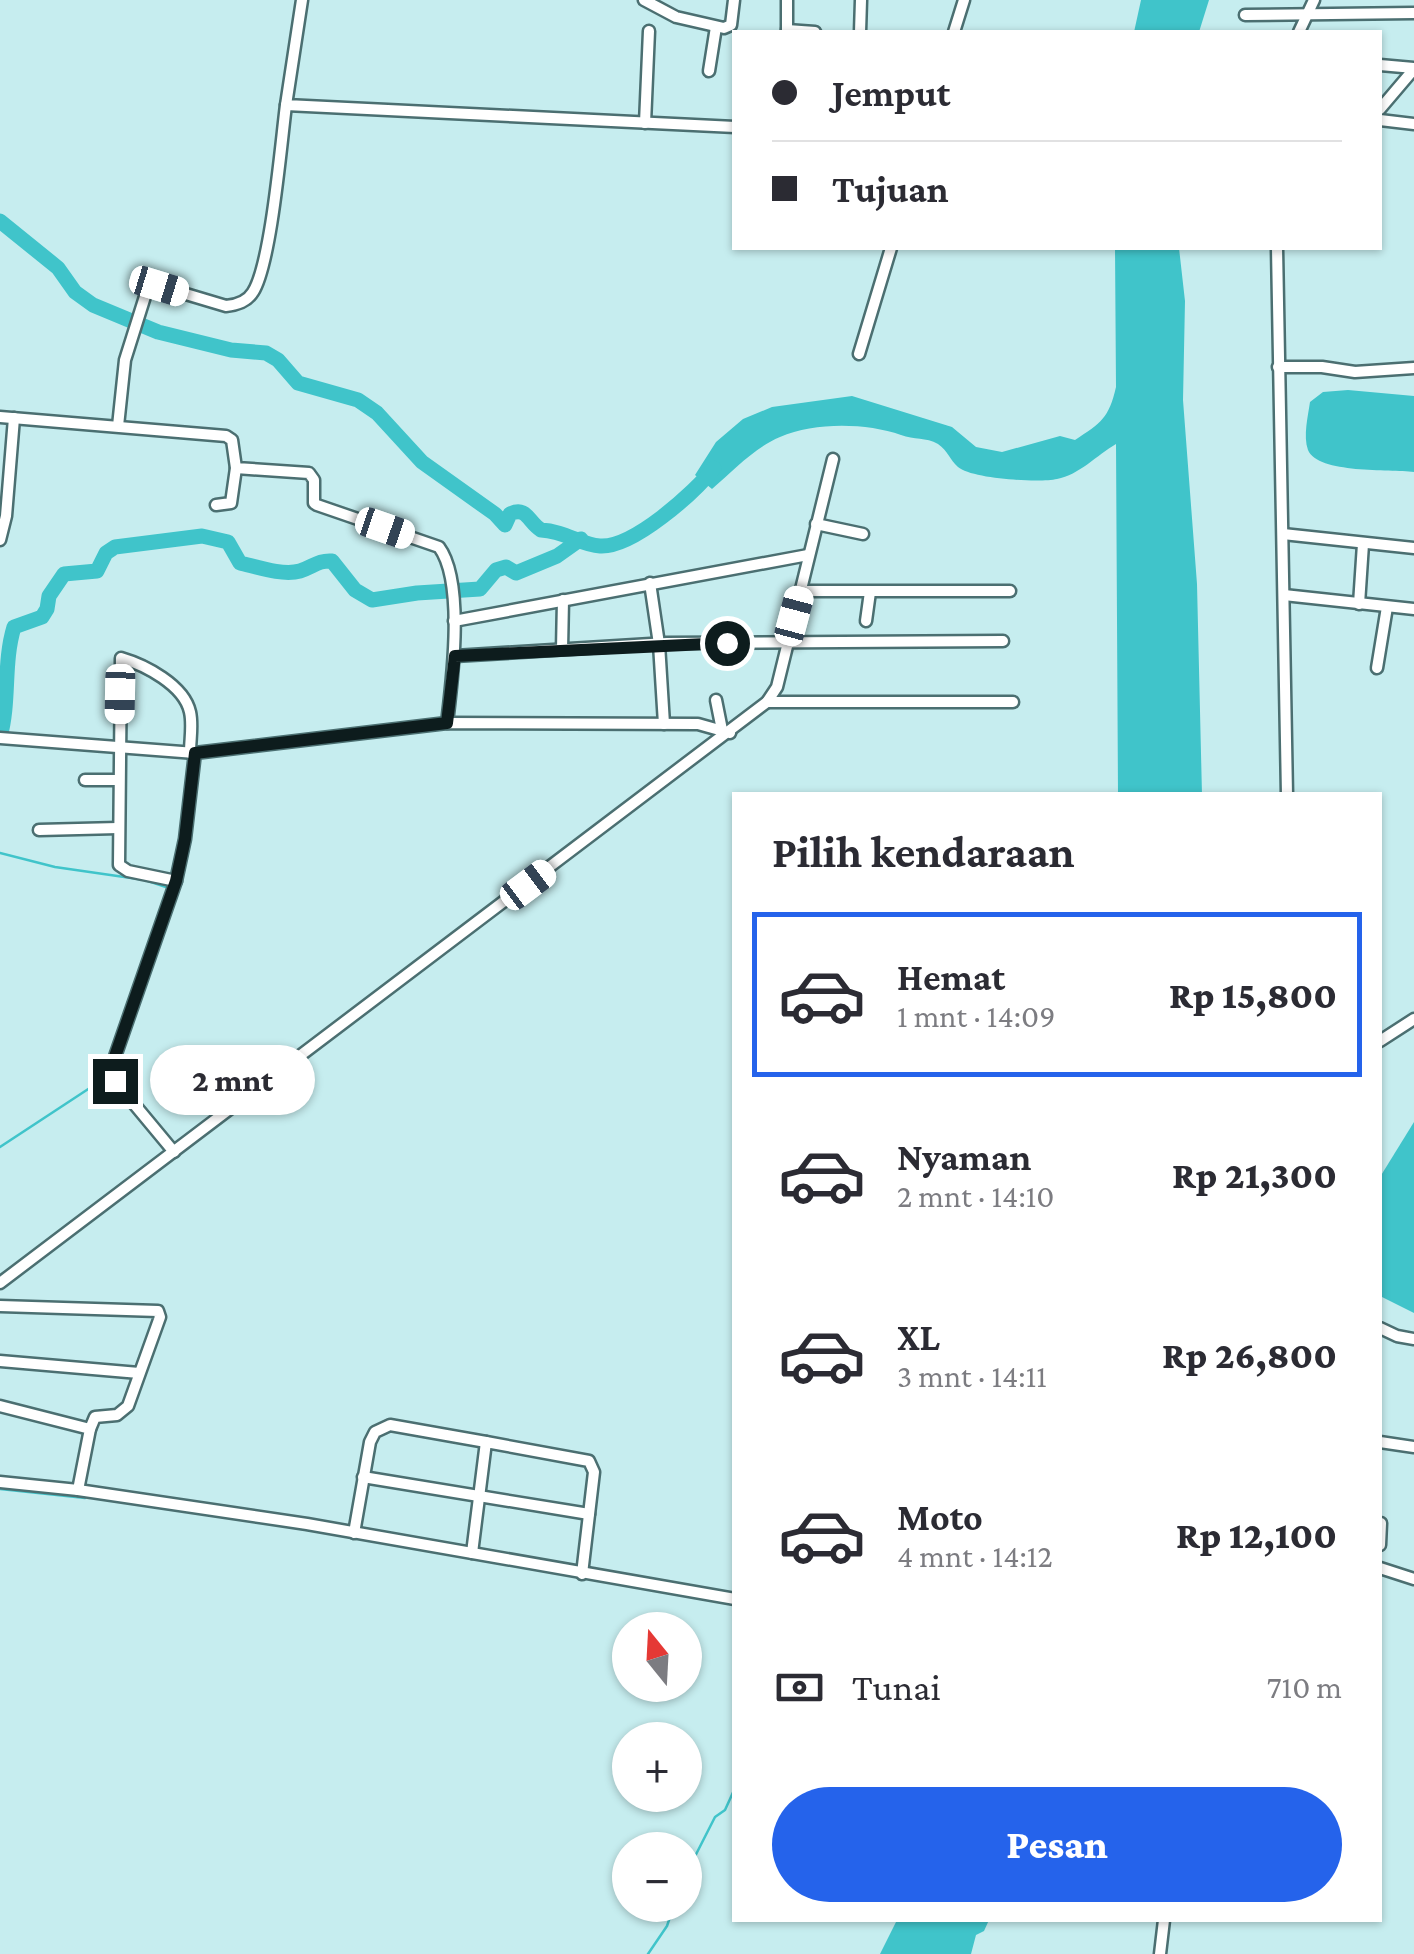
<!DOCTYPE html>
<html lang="id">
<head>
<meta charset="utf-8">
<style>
	body { margin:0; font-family:"Crimson Pro",serif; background:#f2f2f3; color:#2b2b33; height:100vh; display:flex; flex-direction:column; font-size:38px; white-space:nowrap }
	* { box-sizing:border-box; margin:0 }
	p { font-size:32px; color:#7c7c81 }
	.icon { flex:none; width:55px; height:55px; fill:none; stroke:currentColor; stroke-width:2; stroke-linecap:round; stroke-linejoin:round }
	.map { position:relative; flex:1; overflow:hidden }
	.panel { position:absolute; left:732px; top:792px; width:650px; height:1130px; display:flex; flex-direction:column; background:#fff; border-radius:0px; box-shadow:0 2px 8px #0004 }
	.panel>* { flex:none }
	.guide { position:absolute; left:732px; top:30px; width:650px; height:220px; border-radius:0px; box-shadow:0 2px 8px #0004; display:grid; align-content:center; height:220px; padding:0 40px; background:#fff }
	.needle { width:65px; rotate:342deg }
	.tools { position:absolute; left:612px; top:1612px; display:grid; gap:20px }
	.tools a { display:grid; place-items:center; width:90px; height:90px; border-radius:50%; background:#fff; box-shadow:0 2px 8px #0004; font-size:50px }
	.end { position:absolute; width:45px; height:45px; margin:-22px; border:12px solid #0d1c1d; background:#fff; box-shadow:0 0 0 5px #fff }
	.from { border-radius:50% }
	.bubble { position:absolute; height:70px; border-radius:35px; background:#fff; box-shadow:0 2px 8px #0004; font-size:32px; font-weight:800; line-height:70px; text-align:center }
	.car { position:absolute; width:30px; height:60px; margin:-30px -15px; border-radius:12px; box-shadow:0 0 8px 2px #0007; background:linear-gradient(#fff 24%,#345 0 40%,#fff 0 76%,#345 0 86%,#fff 0) }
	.guide b { display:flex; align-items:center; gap:35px; height:95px; font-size:38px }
	.guide b+b { border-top:2px solid #e1e1e2 }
	.guide i { width:25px; height:25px; background:#2b2b33 }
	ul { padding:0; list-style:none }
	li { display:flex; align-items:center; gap:30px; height:165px; margin:0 20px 15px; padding:0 20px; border:5px solid transparent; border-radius:0px }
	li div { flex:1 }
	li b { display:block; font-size:38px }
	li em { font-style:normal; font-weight:800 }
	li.on { border-color:#2563eb }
	li>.icon { width:90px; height:90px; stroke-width:1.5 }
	h2 { padding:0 40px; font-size:45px; line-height:120px }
	.pay { display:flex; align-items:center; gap:25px; height:110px; padding:0 40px; font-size:38px }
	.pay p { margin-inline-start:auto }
	.button { display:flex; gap:20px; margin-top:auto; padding:20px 40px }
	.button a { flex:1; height:115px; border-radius:60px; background:#2563eb; color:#fff; font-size:40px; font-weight:800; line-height:115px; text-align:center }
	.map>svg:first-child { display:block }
	.water { fill:#40c4ca }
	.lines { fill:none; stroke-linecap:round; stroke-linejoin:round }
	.stream { stroke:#40c4ca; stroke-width:2.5 }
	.river { stroke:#40c4ca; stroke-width:15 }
	.minor-casing { stroke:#4b6f71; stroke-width:15 }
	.minor { stroke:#fff; stroke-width:10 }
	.route { stroke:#0d1c1d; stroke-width:12 }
</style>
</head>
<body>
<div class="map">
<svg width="1414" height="1954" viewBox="0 0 1414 1954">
	<rect width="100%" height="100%" fill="#c6edef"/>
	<g class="water">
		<polygon points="1141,0 1209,0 1199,32 1134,32"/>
		<path d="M1115,248H1179L1185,301L1183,400L1197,584L1202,795H1118L1116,444C1097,455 1079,475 1057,479C1039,483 972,479 958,467C950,460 948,451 938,444C926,437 914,440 901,435C866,423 815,422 780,437C754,448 733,471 712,489L695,475L716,442L743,419L772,407L852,396L952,427L976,447L1002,452L1060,436L1075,440C1101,423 1109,418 1116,387Z"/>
		<path d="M1348,390L1414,396V472C1390,469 1318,474 1308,450C1303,436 1308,416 1310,402L1323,392Z"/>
		<polygon points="1414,1122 1414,1313 1380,1296 1380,1177"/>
		<polygon points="897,1920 989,1920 984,1931 976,1935 971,1954 880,1954"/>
	</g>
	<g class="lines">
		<g class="stream">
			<polyline points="0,853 55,867 145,880 169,888"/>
			<polyline points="0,1147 105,1078 108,1069"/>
			<polyline points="0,1489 85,1498"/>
			<polyline points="685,1876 715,1817 725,1810 735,1788"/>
			<polyline points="648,1954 667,1926 674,1905"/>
		</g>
		<g class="river">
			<path d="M0,221L58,268L75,292L93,305L158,332L231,350L266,353L278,360L298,383L358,400L377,413L422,462L495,514L505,525L510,514C527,506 528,522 541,530C565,531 581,545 600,546C633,548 694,493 714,468"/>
			<path d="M0,737C10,701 3,663 14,627L42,617L47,609L49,596L64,574L97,571L106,553L115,547L202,536L228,542L240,563C257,567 283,576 300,571C313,567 318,560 332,561L355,590L372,600L417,593L480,589L496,570L506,567L516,573L557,556L581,539"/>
		</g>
		<defs>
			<g id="minor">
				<polyline points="302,0 286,105 735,127"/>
				<polyline points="644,0 676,17 724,28 731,25 734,0"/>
				<polyline points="787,0 787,32"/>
				<polyline points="1245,15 1414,13"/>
				<polyline points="787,30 815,32"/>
				<polyline points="860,32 861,0"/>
				<polyline points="954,32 964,0"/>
				<polyline points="1299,32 1314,0"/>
				<polyline points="1380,65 1414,68"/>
				<polyline points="709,71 716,27"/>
				<polyline points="1380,109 1414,69"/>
				<polyline points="1380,120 1414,124"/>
				<polyline points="645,123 649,31"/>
				<polyline points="1277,248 1287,795"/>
				<polyline points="859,354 891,248"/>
				<polyline points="1278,367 1322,367 1355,372 1414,368"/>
				<path d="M0,417L226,436L232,440L236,468L309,473L314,480V503L317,505L439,547C465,582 452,681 447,723"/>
				<path d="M118,426L125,360L148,287L159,286L226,306C237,305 247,302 253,292C271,264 281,144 286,105"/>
				<polyline points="216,505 231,503 236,468"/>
				<polyline points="816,524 863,534"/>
				<polyline points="1283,534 1414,548"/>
				<polyline points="0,540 6,516 14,418"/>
				<polyline points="650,583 659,644 664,724"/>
				<polyline points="801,591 1010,591"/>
				<polyline points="1284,595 1414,609"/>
				<polyline points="1359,604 1363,544"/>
				<polyline points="454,621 808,555"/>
				<polyline points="866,621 870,592"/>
				<polyline points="562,649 563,600"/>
				<polyline points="455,656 667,643 1003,641"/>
				<polyline points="1377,668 1387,607"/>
				<polyline points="716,700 722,730"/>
				<polyline points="767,702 1013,702"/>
				<polyline points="0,738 195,753 447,723 698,724 730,733"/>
				<polyline points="85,780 119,780"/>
				<polyline points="39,830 118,828"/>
				<path d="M176,881L128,871L119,865L121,658C145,665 184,685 190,712C193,725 190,739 190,753"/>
				<polyline points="1380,1041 1414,1019"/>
				<polyline points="174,1152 115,1081 111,1068 176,881 185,839 195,753"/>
				<polyline points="0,1283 767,702 777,687 833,459"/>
				<polyline points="0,1306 158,1311 160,1317 128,1406 117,1415 95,1417 90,1429"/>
				<polyline points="1380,1328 1397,1336 1414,1339"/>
				<polyline points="0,1361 139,1373"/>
				<polyline points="0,1406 90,1429 78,1490"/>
				<polyline points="1380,1442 1414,1447"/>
				<polyline points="363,1477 589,1514"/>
				<polyline points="0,1482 78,1490 307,1524 735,1599"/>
				<polyline points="354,1533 370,1442 375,1432 390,1425 486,1442"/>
				<polyline points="1380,1545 1381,1523"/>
				<polyline points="472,1553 486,1442 589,1461 594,1472 582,1574"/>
				<polyline points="1380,1568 1414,1579"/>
				<polyline points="1160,1954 1164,1920"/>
			</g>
		</defs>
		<use href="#minor" class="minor-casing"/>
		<use href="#minor" class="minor"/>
	</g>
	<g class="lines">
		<polyline class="route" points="115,1081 111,1068 176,881 185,839 195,753 447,723 455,656 727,643"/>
	</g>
</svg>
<div class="tools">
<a><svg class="needle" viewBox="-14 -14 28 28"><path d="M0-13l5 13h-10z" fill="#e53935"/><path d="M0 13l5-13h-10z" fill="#7c7c81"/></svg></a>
<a>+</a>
<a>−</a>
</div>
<i class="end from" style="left:727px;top:643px"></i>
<i class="end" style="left:115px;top:1081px"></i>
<div class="bubble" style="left:150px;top:1045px;width:165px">2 mnt</div>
<i class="car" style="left:159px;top:286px;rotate:107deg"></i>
<i class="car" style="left:385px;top:528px;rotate:109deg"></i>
<i class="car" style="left:794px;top:616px;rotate:15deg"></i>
<i class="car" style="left:120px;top:694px;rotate:181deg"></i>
<i class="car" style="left:528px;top:885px;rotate:53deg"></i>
<div class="guide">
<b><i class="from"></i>Jemput</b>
<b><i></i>Tujuan</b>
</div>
<section class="panel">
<h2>Pilih kendaraan</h2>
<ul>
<li class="on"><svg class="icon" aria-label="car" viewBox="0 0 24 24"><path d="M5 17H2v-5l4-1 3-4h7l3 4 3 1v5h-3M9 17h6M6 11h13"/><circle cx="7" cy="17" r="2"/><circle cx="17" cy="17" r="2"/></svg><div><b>Hemat</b><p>1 mnt · 14:09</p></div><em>Rp 15,800</em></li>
<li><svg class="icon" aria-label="car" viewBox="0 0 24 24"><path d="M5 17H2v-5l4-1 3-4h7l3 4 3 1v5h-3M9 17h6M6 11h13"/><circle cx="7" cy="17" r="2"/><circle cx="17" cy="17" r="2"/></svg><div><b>Nyaman</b><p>2 mnt · 14:10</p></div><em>Rp 21,300</em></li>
<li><svg class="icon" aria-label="car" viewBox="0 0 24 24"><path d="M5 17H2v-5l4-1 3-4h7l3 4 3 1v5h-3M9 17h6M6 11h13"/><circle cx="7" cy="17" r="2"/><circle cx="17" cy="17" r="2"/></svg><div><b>XL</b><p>3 mnt · 14:11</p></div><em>Rp 26,800</em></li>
<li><svg class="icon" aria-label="car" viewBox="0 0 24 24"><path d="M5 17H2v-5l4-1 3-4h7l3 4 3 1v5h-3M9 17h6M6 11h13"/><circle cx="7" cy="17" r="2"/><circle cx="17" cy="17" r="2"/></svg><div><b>Moto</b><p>4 mnt · 14:12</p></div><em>Rp 12,100</em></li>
</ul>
<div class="pay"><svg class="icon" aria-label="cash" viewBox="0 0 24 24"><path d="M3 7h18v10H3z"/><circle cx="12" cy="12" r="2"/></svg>Tunai<p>710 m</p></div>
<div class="button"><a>Pesan</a></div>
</section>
</div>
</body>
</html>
